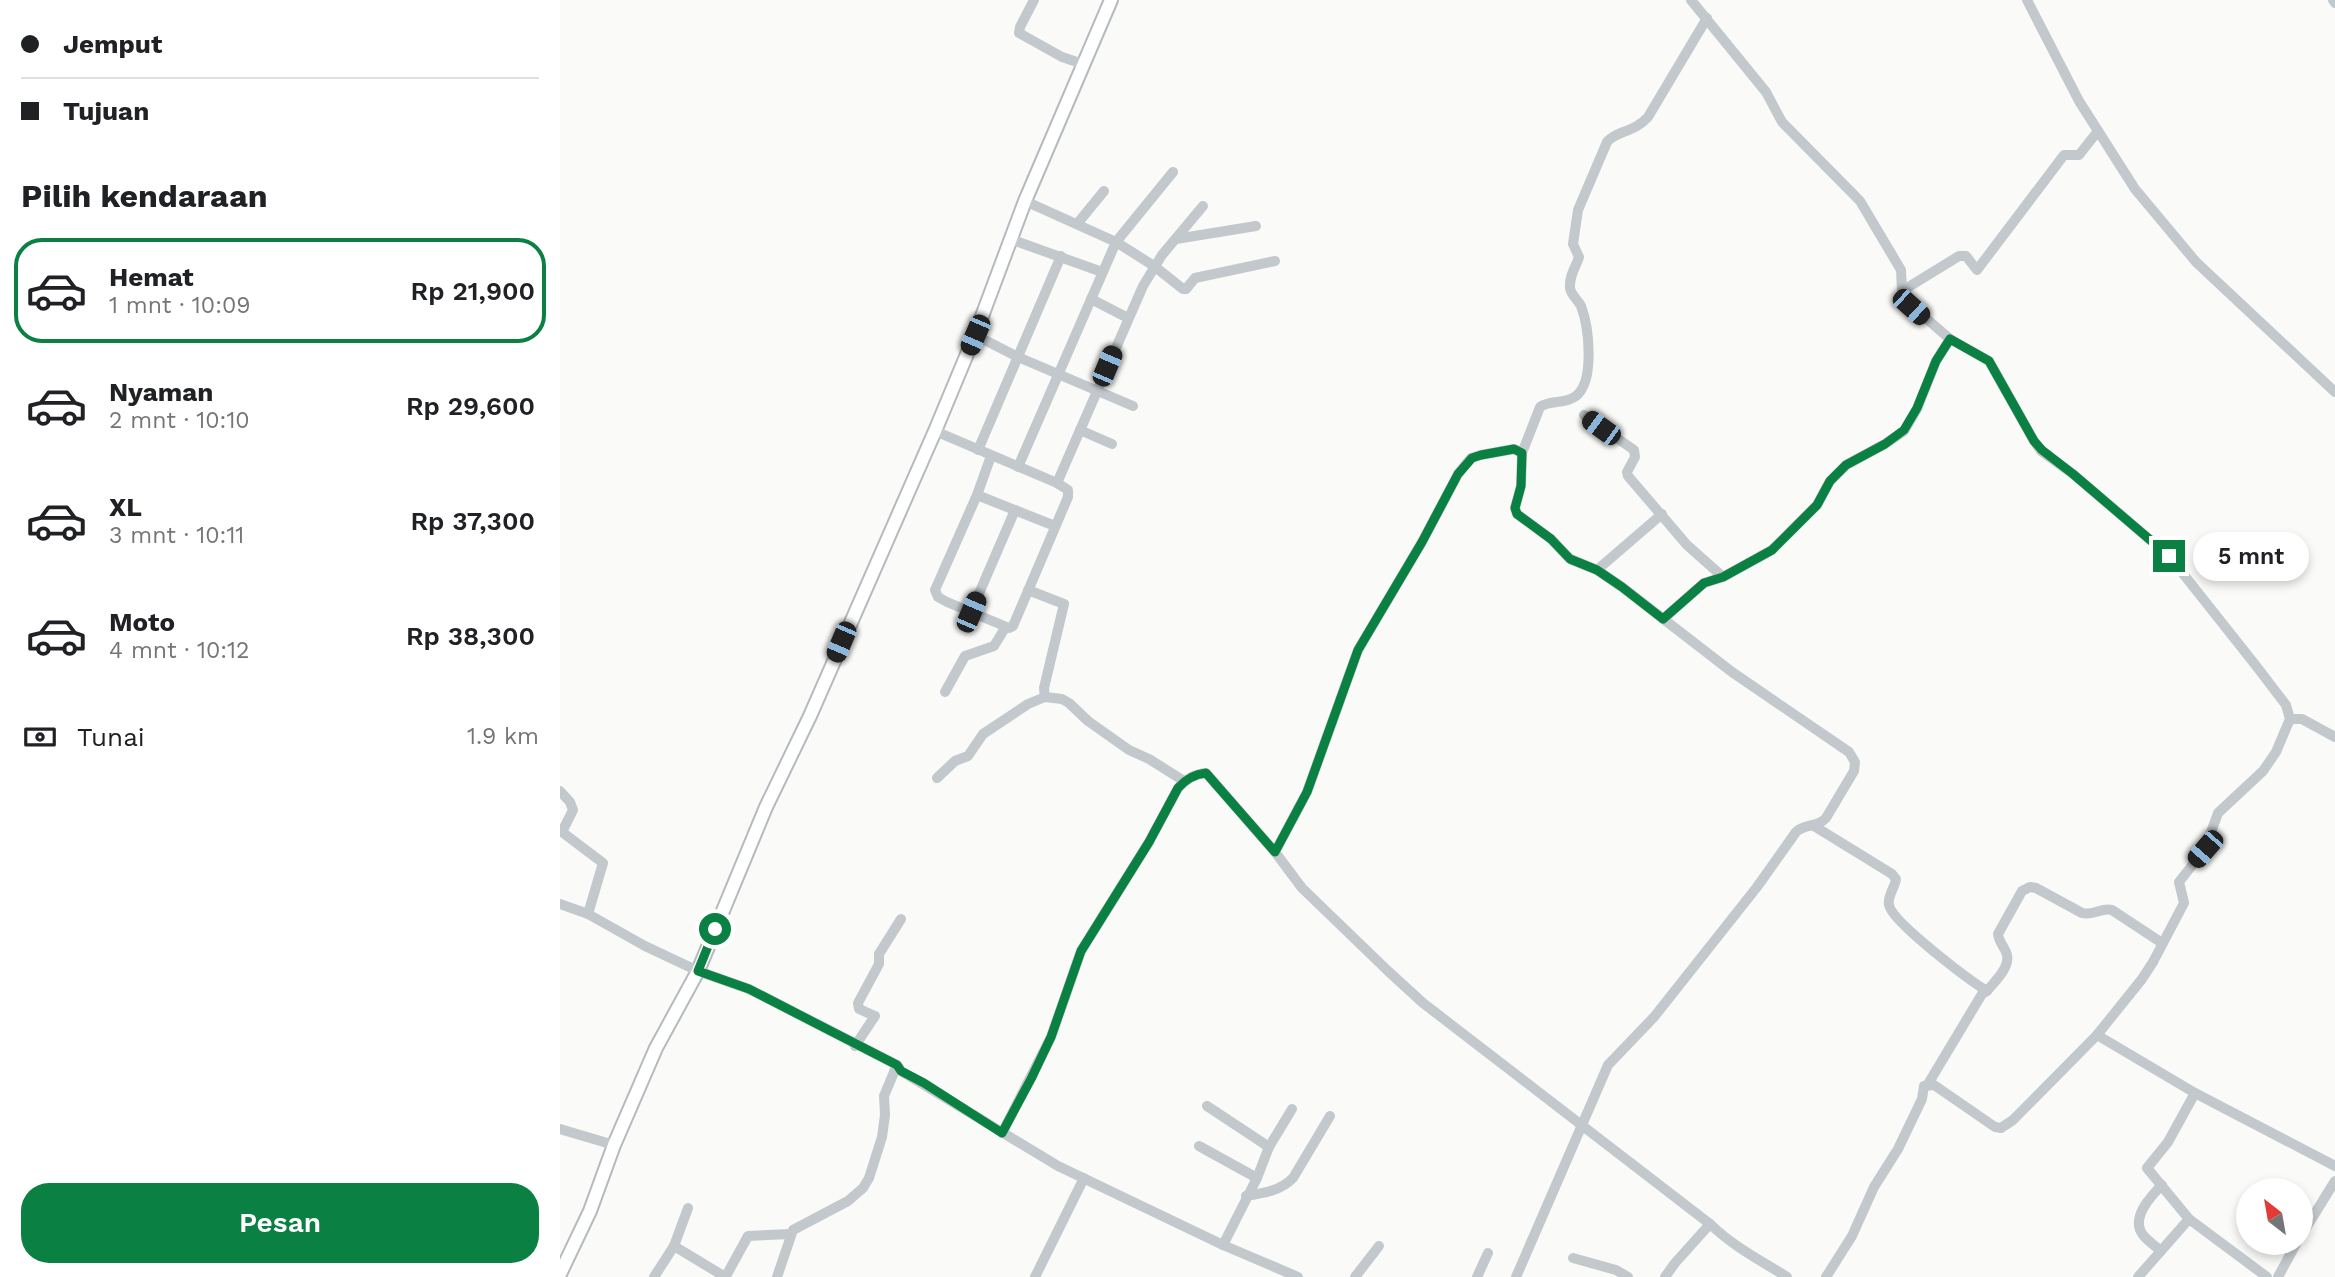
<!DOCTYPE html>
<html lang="id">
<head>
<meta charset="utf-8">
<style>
	body { margin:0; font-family:"Work Sans",sans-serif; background:#f2f2f2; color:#202124; height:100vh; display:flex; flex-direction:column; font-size:26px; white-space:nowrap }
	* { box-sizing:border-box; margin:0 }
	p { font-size:23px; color:#757577 }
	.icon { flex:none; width:38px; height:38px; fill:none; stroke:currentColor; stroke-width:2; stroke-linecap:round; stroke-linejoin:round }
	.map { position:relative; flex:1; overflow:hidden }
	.panel { display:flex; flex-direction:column; background:#fff; width:560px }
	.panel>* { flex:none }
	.top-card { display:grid; align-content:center; height:154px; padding:0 21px; background:#fff }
	.needle { width:46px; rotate:329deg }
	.tools { position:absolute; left:1676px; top:1178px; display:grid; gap:14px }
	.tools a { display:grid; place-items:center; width:77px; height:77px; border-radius:50%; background:#fff; box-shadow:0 4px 10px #0003; font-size:35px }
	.end { position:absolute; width:32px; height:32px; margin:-16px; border:9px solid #0b8043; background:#fff; box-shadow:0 0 0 4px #fff }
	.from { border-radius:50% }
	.bubble { position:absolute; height:49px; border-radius:24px; background:#fff; box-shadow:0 4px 10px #0003; font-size:23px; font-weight:600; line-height:49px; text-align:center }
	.car { position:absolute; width:21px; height:42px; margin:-21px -10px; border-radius:9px; box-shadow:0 0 5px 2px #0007; background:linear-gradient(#222 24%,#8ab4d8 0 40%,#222 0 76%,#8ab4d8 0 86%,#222 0) }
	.top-card b { display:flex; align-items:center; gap:24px; height:66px; font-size:26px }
	.top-card b+b { border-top:2px solid #e0e0e0 }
	.top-card i { width:18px; height:18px; background:#202124 }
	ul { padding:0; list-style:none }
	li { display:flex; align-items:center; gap:21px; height:105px; margin:0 14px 10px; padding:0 7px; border:4px solid transparent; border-radius:28px }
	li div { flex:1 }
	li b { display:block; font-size:26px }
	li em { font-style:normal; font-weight:600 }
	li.selected { border-color:#0b8043 }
	li>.icon { width:63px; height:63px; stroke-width:1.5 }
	h2 { padding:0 21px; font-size:32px; line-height:84px }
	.pay { display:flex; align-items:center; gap:18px; height:77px; padding:0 21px; font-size:26px }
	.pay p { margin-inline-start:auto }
	.primary-button { display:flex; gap:14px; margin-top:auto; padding:14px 21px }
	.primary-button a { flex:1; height:80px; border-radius:28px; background:#0b8043; color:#fff; font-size:28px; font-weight:600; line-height:80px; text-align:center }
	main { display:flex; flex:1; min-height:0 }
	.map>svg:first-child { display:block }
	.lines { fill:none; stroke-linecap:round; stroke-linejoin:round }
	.major-casing { stroke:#b5babe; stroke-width:16 }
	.minor { stroke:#c3c8cc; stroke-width:10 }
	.major { stroke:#fff; stroke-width:12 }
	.route { stroke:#0b8043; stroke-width:9 }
</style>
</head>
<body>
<main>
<section class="panel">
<div class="top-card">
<b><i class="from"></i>Jemput</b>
<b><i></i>Tujuan</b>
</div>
<h2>Pilih kendaraan</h2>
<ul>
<li class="selected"><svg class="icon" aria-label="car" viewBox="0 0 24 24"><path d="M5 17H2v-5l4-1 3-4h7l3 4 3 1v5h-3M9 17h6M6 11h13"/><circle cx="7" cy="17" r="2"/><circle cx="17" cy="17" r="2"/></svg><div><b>Hemat</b><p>1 mnt · 10:09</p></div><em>Rp 21,900</em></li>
<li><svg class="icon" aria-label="car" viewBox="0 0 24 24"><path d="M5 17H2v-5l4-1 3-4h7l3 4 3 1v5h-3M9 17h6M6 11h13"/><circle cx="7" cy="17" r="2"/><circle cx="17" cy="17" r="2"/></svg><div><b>Nyaman</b><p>2 mnt · 10:10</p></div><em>Rp 29,600</em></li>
<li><svg class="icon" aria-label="car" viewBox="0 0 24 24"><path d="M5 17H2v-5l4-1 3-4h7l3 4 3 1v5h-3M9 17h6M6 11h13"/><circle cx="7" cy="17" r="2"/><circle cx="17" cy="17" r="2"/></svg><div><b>XL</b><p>3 mnt · 10:11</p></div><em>Rp 37,300</em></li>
<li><svg class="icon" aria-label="car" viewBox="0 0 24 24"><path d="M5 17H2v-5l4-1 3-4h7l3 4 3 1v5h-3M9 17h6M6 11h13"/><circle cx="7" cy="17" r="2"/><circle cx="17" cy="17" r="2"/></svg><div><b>Moto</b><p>4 mnt · 10:12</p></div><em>Rp 38,300</em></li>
</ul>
<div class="pay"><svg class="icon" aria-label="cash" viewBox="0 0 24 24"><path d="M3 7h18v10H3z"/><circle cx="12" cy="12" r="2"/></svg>Tunai<p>1.9 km</p></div>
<div class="primary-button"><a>Pesan</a></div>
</section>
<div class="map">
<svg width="1775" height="1277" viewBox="0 0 1775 1277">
	<rect width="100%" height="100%" fill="#fafaf8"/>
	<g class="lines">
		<defs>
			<polyline id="major" points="0,1274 30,1211 54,1145 96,1048 138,971 206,807 250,716 375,431 415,335 465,201 551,0"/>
		</defs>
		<use href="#major" class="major-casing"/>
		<g class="minor">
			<polyline points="474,0 460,27 459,33 502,57 523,64"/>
			<polyline points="1131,0 1206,92 1222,122 1300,201 1341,270 1342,291 1347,302 1390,339 1429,361 1474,441 1481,451 1513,474 1609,556 1697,667 1726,705 1730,719 1716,752 1703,771 1658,813 1645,849 1619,882 1624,903 1593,962 1582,979 1537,1035 1453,1120 1441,1128 1435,1127 1374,1085 1364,1086 1362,1099 1338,1149 1314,1187 1292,1236 1266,1277"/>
			<polyline points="1467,0 1519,101 1575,189 1636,262 1775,392"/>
			<polyline points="1773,0 1775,3"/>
			<polyline points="465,201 556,242 594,266 623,289 626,289 635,278 715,261"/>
			<polyline points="517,224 544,191"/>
			<polyline points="450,239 542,272"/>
			<polyline points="616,239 696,226"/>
			<polyline points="1342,291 1399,256 1406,256 1417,270 1504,155 1519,155 1538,131"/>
			<polyline points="531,299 568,318"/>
			<polyline points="415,335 458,357 573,406"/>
			<polyline points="1024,415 1074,450 1075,457 1067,472 1068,476 1127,545 1163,577"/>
			<polyline points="520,430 552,444"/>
			<polyline points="375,431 497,483 508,490 508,497 453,626 449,628 387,602 378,597 375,590 417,495 431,456"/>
			<polyline points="418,450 501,256"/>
			<polyline points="458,467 556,242 613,172"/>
			<polyline points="497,483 583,286 602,255 643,206"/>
			<polyline points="417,495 495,526"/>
			<polyline points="1037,570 1102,514"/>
			<polyline points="468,590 504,604 484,688 485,697 502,699 509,703 528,721 569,750 589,759 624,781"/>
			<polyline points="411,612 455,510"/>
			<polyline points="1103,619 1144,583 1163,577 1212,550 1257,505 1270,481 1286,465 1325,444 1344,431 1357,409 1376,361 1390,339"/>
			<polyline points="385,692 405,656 434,646 445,628"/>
			<polyline points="1730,719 1742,719 1775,737"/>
			<polyline points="377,778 395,761 408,756 423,734 468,704 485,697"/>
			<polyline points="0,791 10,802 13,810 2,832 43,863 28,914"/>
			<path d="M1254,826L1332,874L1336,879C1335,887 1327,897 1329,905C1332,922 1409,980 1427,991L1422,994L1368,1084"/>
			<polyline points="715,852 747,792 798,650 862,542 898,474 911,458 921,455 954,449 962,453"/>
			<polyline points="0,904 28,914 85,946 138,971 189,989 337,1065 341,1071 498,1166 663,1245 738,1277"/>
			<path d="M1427,991C1434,982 1450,968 1447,955C1445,947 1439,943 1438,934L1462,891L1470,887L1476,888L1522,913C1533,916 1542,907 1552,910L1602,943"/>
			<polyline points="1537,1035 1635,1093 1775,1166"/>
			<polyline points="295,1046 315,1016 299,1009 298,1003 319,964 319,954 341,919"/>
			<polyline points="1635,1093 1608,1142 1587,1168 1629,1219 1707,1277"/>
			<polyline points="647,1106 709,1147"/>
			<polyline points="0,1129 54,1145"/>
			<path d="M442,1133L491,1037L521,951L589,842L618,788C625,780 635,774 646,773L715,852L742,888L828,971L863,1003L1150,1224C1174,1247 1200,1260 1227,1277"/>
			<polyline points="639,1146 697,1178"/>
			<path d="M686,1196C704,1193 720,1191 733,1178L770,1116"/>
			<polyline points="1741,1236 1775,1181"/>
			<polyline points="663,1245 697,1178 709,1147 732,1109"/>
			<polyline points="114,1246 162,1275 166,1276 188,1236 230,1234"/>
			<path d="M1601,1251C1595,1246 1588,1241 1583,1235C1570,1218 1591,1196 1602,1185"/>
			<polyline points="1013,1258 1056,1270 1068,1277"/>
			<polyline points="94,1277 114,1246 128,1208"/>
			<polyline points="217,1277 233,1230 288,1201 303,1188 309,1178 322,1137 325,1115 324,1096 337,1065"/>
			<polyline points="475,1277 524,1178"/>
			<polyline points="795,1277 819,1246"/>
			<polyline points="917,1277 928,1253"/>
			<path d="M956,1277L1048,1065L1094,1017L1197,887L1236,832C1245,823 1257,828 1266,818L1294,771L1295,762L1289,752L1172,672L1062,587L1037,570L1010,559L991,539L957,514L955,508L961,486L962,453L980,407C991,399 1004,405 1016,396C1035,381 1029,327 1021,306C1018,300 1011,295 1010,288C1009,275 1016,267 1019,257L1013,244L1018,210L1047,142C1057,130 1074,133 1088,117L1147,18"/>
			<polyline points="1105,1277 1115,1263 1150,1224"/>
			<polyline points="1578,1277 1629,1219"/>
			<polyline points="1718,1277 1737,1242"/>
		</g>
		<use href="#major" class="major"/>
	</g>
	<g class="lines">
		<path class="route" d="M155,929L138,971L189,989L337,1065L341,1071L364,1083L442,1133L472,1077L491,1037L521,951L589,842L618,788C625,780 635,774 646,773L715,852L747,792L798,650L862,542L898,474L912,458L921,455L954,449L962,453L961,486L955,508L957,514L991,539L1010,559L1037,570L1062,587L1103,619L1144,583L1163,577L1212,550L1257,505L1270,481L1286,465L1325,444L1344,430L1357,408L1376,361L1390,339L1429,361L1474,441L1482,450L1513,474L1609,556"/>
	</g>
</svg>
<div class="tools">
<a><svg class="needle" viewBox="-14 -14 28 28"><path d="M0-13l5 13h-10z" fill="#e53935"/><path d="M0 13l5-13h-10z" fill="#757577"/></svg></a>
</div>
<i class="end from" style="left:155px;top:929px"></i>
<i class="end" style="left:1609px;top:556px"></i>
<div class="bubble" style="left:1633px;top:532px;width:116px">5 mnt</div>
<i class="car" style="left:1351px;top:307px;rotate:132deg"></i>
<i class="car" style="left:415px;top:335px;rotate:203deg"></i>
<i class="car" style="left:547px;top:366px;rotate:23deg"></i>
<i class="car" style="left:1041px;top:428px;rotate:306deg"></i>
<i class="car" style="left:411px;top:612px;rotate:23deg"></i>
<i class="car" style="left:281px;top:642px;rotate:203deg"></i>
<i class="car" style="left:1645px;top:849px;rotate:221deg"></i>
</div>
</main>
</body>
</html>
